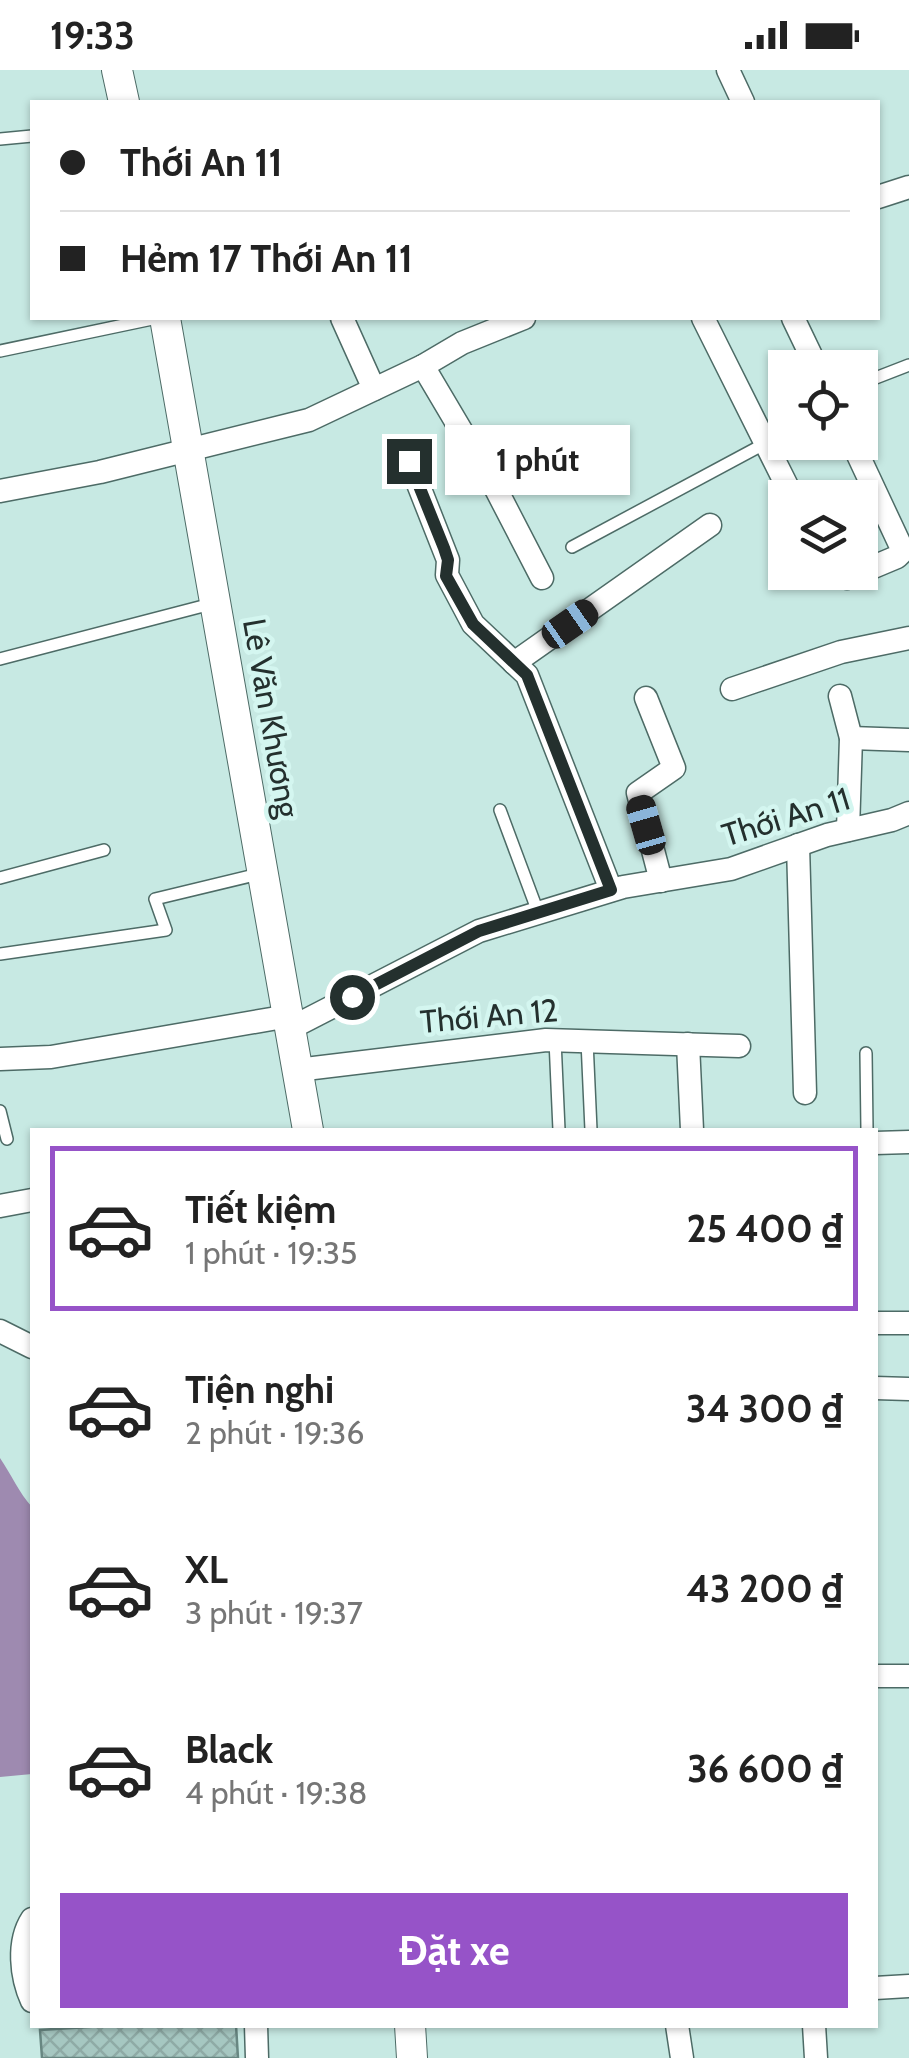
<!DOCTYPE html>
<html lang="vi">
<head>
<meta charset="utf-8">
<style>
	body { margin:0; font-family:Cabin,sans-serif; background:#f2f2f2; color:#222; height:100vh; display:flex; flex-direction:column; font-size:38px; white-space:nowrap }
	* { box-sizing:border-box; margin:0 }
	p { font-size:32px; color:#767676 }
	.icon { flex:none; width:55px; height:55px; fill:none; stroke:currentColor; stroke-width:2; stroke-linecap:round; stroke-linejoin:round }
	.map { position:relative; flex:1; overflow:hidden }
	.drawer { position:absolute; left:30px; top:1058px; width:848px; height:900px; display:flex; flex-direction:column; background:#fff; border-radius:0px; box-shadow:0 2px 8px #0004 }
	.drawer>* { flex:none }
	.banner { position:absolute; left:30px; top:30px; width:850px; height:220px; border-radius:0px; box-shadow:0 2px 8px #0004; display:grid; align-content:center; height:220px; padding:0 30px; background:#fff }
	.fabs { position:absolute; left:768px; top:280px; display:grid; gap:20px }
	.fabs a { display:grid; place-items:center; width:110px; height:110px; border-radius:0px; background:#fff; box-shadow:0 2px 8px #0004; font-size:50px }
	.end { position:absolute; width:45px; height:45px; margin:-22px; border:12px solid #24302e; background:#fff; box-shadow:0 0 0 5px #fff }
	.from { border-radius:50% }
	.bubble { position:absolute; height:70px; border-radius:0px; background:#fff; box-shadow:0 2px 8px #0004; font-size:32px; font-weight:800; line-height:70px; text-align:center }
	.car { position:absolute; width:30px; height:60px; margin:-30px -15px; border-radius:12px; box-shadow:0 0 8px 2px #0007; background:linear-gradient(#222 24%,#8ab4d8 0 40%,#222 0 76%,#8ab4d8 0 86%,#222 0) }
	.banner b { display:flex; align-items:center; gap:35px; height:95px; font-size:38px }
	.banner b+b { border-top:2px solid #e0e0e0 }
	.banner i { width:25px; height:25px; background:#222 }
	ul { padding:18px 0 0; list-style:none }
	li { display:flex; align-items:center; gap:30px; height:165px; margin:0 20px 15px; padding:0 10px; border:5px solid transparent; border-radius:0px }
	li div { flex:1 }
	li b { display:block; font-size:38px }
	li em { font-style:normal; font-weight:800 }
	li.selected { border-color:#9653c8 }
	li>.icon { width:90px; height:90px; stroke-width:1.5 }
	.primary-button { display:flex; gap:20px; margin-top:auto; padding:20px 30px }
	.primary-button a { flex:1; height:115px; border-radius:0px; background:#9653c8; color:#fff; font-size:40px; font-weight:800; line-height:115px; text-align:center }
	.status { display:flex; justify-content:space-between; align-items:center; height:70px; padding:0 50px; background:#fff; direction:ltr }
	.status svg { height:28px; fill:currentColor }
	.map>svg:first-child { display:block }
	.water { fill:#9e8ab0 }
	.building { fill:url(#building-cross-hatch); stroke:#688782; stroke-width:2.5 }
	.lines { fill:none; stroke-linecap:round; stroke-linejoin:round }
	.service-casing { stroke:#4d6b66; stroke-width:14 }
	.minor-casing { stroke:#4d6b66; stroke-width:25 }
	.secondary-casing { stroke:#4d6b66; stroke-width:32 }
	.service { stroke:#fff; stroke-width:11 }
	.minor { stroke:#fff; stroke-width:22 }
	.secondary { stroke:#fff; stroke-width:30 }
	.route { stroke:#24302e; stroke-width:12 }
	.labels { text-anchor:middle; stroke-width:9; stroke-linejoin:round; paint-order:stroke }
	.street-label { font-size:32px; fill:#24302e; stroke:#d4f6f0 }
</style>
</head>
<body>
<div class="status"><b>19:33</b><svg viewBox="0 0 49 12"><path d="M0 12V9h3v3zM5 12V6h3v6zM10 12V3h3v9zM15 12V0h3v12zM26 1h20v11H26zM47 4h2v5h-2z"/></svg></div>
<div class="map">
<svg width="909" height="1988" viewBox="0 0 909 1988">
	<defs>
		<pattern id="building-cross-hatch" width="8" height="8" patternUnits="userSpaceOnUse" patternTransform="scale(2.5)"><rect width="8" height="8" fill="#a6c7c1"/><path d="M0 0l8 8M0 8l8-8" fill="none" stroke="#8faba6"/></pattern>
	</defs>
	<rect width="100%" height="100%" fill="#c7e9e3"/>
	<path class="water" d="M0,1388C11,1404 19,1423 32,1437V1704L0,1707Z"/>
	<polygon class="building" points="121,1955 236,1955 238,1988 42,1988 40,1960"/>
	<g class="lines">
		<defs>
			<g id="service">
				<polyline points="0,69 32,66"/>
				<polyline points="0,281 157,248"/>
				<polyline points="860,314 909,295"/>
				<polyline points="572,477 766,373"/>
				<polyline points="0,589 211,534"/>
				<polyline points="500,740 538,842"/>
				<polyline points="0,808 104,780"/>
				<polyline points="0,884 166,860 155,829 263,803"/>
				<polyline points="555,970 559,1060"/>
				<polyline points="587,971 591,1060"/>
				<polyline points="866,983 867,1060"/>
				<polyline points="0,1041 7,1069"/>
			</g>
			<g id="minor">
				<polyline points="728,0 743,32"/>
				<polyline points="878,127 909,117"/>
				<polyline points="342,248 374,319"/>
				<polyline points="703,248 793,428"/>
				<polyline points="793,248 817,298"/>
				<polyline points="423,296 497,421 542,508"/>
				<polyline points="409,391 448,490 447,505 473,554 527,605 611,820"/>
				<polyline points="0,421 100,402 309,350 423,296 462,273 524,248"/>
				<polyline points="847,508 897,487 903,481 852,372"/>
				<polyline points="514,593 710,455"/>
				<polyline points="732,619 841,582 909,568"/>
				<polyline points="840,626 851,668 848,760"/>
				<polyline points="646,628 674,698 638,723 661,811"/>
				<polyline points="851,668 909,670"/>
				<polyline points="798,775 805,1023"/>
				<polyline points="291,958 479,861 623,817 731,799 827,765 892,750 909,743"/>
				<polyline points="688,974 692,1060"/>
				<polyline points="0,989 51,987 289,946"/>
				<polyline points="297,1000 546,970 739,976"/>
				<polyline points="875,1073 909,1072"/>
				<polyline points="0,1136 32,1130"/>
				<polyline points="875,1253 909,1253"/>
				<polyline points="0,1261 32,1277"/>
				<polyline points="875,1318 909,1319"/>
				<polyline points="875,1606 909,1606"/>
				<path d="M32,1849C17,1872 21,1907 32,1931"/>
				<polyline points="875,1918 909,1916"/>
				<polyline points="256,1955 257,1988"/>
				<polyline points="677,1955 682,1988"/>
				<polyline points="814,1955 816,1988"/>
			</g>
			<g id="secondary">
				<polyline points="117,0 124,32"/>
				<polyline points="165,248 308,1060"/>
				<polyline points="410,1955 412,1988"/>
			</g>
		</defs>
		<use href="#service" class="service-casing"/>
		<use href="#minor" class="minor-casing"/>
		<use href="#secondary" class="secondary-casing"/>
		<use href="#service" class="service"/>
		<use href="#minor" class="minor"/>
		<use href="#secondary" class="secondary"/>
	</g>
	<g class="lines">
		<polyline class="route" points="352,927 479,861 611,820 527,605 473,554 446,506 448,490 444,478 409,391"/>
	</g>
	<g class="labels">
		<g class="street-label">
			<text transform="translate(271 648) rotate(80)" y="11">Lê Văn Khương</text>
			<text transform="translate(786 747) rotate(-17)" y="11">Thới An 11</text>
			<text transform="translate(489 946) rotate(-5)" y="11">Thới An 12</text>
		</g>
	</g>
</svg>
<div class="fabs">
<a><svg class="icon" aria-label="locate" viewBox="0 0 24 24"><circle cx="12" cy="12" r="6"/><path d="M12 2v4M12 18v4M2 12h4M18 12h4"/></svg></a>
<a><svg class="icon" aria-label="layers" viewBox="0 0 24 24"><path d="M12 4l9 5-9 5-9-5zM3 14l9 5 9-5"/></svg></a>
</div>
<i class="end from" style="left:352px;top:927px"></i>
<i class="end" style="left:409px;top:391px"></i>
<div class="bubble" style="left:445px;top:355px;width:185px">1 phút</div>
<i class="car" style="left:570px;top:554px;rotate:55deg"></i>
<i class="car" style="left:646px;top:755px;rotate:344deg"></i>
<div class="banner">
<b><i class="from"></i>Thới An 11</b>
<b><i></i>Hẻm 17 Thới An 11</b>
</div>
<section class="drawer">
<ul>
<li class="selected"><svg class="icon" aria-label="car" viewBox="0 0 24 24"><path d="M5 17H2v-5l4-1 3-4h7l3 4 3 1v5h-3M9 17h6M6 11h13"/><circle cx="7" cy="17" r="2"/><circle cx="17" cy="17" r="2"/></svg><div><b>Tiết kiệm</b><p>1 phút · 19:35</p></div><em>25 400 ₫</em></li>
<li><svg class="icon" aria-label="car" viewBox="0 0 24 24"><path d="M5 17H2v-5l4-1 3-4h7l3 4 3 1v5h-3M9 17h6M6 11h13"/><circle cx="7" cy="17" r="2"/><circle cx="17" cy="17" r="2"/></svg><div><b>Tiện nghi</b><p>2 phút · 19:36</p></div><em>34 300 ₫</em></li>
<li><svg class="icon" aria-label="car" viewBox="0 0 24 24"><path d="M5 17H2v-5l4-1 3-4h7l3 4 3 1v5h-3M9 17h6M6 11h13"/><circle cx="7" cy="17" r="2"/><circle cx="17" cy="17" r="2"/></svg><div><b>XL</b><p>3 phút · 19:37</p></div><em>43 200 ₫</em></li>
<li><svg class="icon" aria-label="car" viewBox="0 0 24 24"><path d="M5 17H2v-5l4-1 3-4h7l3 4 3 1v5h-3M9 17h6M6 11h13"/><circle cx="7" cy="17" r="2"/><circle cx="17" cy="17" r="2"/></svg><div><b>Black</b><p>4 phút · 19:38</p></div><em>36 600 ₫</em></li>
</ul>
<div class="primary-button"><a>Đặt xe</a></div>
</section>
</div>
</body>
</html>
